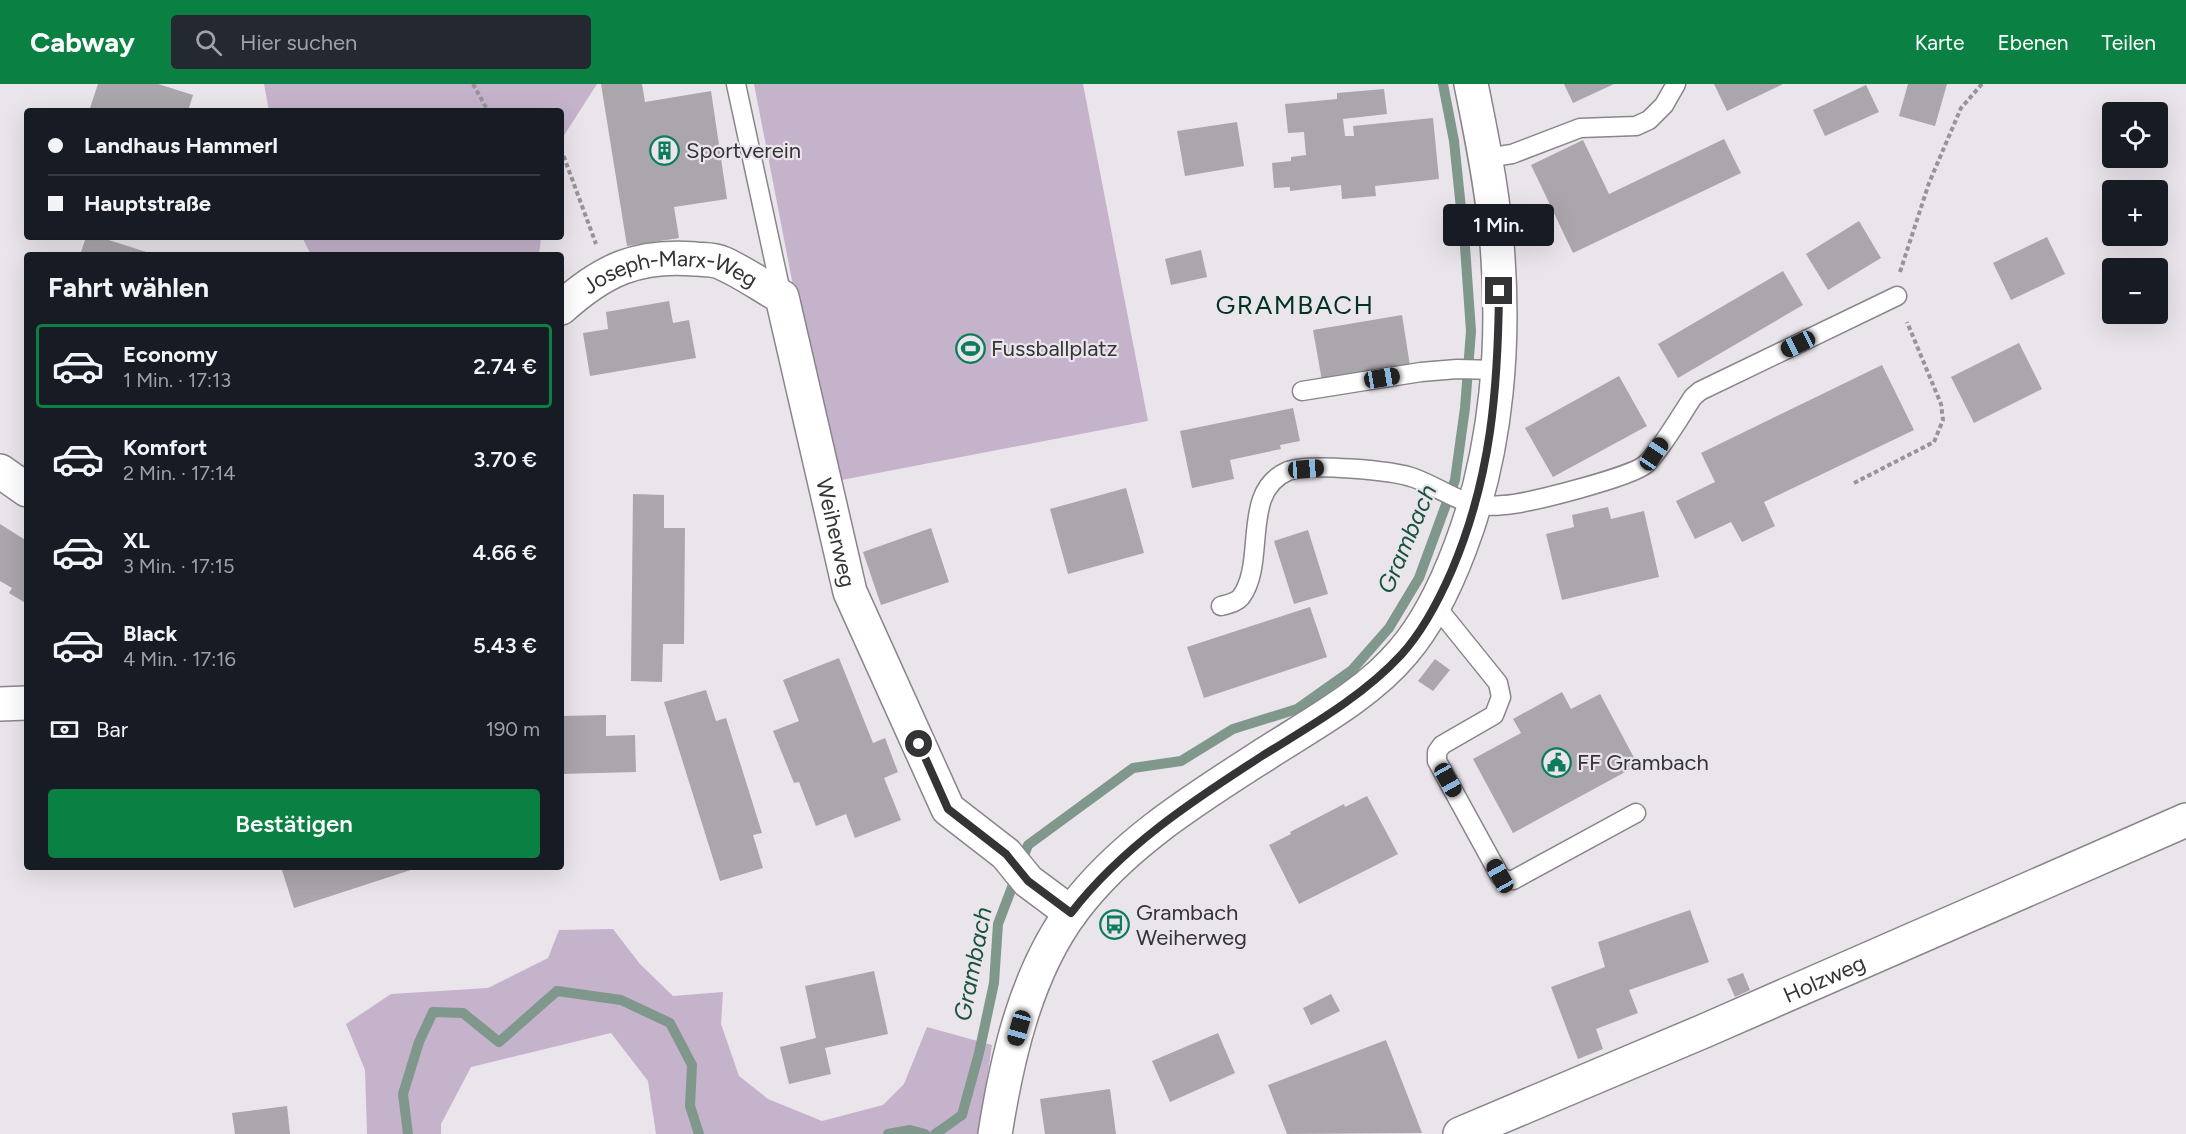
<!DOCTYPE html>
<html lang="de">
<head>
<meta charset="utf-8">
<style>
	body { margin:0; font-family:Figtree,sans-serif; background:#242831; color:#f1f3f6; height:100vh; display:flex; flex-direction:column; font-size:22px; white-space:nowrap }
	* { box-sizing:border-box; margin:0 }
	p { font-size:20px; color:#9ea1a6 }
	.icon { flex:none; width:33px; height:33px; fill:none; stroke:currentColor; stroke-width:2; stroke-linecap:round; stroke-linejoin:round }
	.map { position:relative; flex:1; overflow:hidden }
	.details { position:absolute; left:24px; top:168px; width:540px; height:618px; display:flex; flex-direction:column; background:#171b24; border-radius:6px; box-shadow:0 6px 24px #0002 }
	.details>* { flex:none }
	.guide { position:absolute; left:24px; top:24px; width:540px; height:132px; border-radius:6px; box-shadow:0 6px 24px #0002; display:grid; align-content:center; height:132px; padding:0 24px; background:#171b24 }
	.tools { position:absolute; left:2102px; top:18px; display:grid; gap:12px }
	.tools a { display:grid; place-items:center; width:66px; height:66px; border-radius:6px; background:#171b24; box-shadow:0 6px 24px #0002; font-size:30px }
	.end { position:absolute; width:27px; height:27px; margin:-14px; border:8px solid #343335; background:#fff; box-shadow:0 0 0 3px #fff }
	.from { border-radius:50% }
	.bubble { position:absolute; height:42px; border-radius:6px; background:#171b24; box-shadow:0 6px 24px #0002; font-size:20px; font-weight:600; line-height:42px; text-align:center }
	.car { position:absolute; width:18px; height:36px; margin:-18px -9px; border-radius:8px; box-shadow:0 0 4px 2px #0007; background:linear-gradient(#222 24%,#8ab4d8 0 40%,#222 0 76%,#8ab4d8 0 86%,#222 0) }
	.guide b { display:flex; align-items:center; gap:21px; height:57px; font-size:22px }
	.guide b+b { border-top:2px solid #363941 }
	.guide i { width:15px; height:15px; background:#f1f3f6 }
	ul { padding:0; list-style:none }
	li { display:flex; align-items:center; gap:18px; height:84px; margin:0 12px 9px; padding:0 12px; border:3px solid transparent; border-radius:6px }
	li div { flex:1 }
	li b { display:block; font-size:22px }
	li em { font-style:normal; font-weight:600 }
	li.active { border-color:#0b8043 }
	li>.icon { width:54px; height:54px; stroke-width:1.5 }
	h2 { padding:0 24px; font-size:27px; line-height:72px }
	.pay { display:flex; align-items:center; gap:15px; height:66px; padding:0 24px; font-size:22px }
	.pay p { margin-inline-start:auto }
	.primary-button { display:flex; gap:12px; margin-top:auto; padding:12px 24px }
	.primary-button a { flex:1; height:69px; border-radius:6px; background:#0b8043; color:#fff; font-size:24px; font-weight:600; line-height:69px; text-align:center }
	header { display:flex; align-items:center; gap:36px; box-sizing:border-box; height:84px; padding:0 30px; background:#0b8043; color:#fff }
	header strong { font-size:28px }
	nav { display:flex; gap:33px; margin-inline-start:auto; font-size:21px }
	.search { width:420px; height:54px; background:#242831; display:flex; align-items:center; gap:15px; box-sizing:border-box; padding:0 21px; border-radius:6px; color:#9ea1a6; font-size:22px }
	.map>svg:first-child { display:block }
	.green { fill:#c5b3cb }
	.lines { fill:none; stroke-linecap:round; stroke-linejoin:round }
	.stream { stroke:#80978c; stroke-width:10 }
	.building { fill:#aaa6ac }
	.lane-casing { stroke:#89858b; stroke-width:21 }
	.street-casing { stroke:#89858b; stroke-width:36 }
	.secondary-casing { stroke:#89858b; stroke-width:36 }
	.path { stroke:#979498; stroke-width:4; stroke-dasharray:4.5 3; stroke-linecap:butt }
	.lane { stroke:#fff; stroke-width:18 }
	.street { stroke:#fff; stroke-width:33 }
	.secondary { stroke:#fff; stroke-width:33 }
	.route { stroke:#343335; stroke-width:8 }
	.labels { text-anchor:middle; stroke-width:4.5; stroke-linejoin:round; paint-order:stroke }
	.poi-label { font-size:22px; fill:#343335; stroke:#eae5eb; text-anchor:start }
	.street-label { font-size:22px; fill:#343335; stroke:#eae5eb }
	.water-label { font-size:24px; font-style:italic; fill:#18533d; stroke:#eae5eb }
	.quarter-label { font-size:26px; letter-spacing:1.5px; fill:#003222; stroke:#eae5eb }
</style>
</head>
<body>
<header>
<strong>Cabway</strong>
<div class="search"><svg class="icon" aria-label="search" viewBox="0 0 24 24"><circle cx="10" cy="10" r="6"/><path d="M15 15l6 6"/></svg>Hier suchen</div>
<nav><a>Karte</a><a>Ebenen</a><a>Teilen</a></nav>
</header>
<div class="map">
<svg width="2186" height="1050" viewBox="0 0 2186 1050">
	<rect width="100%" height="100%" fill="#eae5eb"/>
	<g class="green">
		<polygon points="264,0 597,0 561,56 561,27 269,27"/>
		<polygon points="754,0 1083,0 1148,337 831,398"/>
		<polygon points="302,153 541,153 539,171 311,171"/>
		<polygon points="613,845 640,880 673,912 723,908 721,940 739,992 768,1015 822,1037 883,1021 904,1000 927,943 992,961 979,1050 656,1050 648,997 611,949 471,983 441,1040 441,1050 367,1050 365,986 346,940 391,910 488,904 548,874 559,846"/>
	</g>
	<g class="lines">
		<g class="stream">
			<polyline points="408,1050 403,1010 419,958 433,928 463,929 499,958 557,907 621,916 670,939 692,981 690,1022 699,1050"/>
			<polyline points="888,1050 910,1046 925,1050"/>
			<polyline points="935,1050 962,1031 979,969 994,899 998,840 1028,761 1133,684 1181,677 1233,645 1297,625 1352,586 1389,544 1419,494 1455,396 1465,324 1471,247 1465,163 1454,57 1443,0"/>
		</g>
	</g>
	<g class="building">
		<polygon points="98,0 158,0 193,11 188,27 89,27"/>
		<polygon points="601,0 642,0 645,18 711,7 727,115 674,123 679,154 627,162"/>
		<polygon points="1564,0 1614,0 1573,19"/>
		<polygon points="1714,0 1783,0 1727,27"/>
		<polygon points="1908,0 1947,0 1935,42 1899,32"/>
		<polygon points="1866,1 1879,28 1825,52 1813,26"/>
		<polygon points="1384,5 1387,30 1343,35 1345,52 1354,52 1353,42 1433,34 1439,95 1375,102 1376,112 1342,115 1341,101 1290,107 1290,103 1274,104 1272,79 1291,77 1291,73 1306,71 1304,48 1288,49 1285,20 1337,15 1337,9"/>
		<polygon points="1237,38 1244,82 1185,92 1177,47"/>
		<polygon points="1724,55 1741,89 1573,169 1531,81 1583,56 1609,110"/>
		<polygon points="1859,137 1881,174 1828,206 1806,170"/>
		<polygon points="86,153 99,153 156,171 80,171"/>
		<polygon points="2047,153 2065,190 2011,216 1993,179"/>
		<polygon points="1201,166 1207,193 1171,201 1165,175"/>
		<polygon points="1783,187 1803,221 1678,294 1658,260"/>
		<polygon points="669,217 673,239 689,236 696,274 590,292 583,249 608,245 606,228"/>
		<polygon points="1402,231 1410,282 1322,297 1313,246"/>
		<polygon points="2019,259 2042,305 1974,339 1951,293"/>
		<polygon points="1882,281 1914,346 1764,418 1775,442 1742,458 1731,438 1695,455 1676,417 1715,398 1701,369"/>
		<polygon points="1619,292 1647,342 1553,393 1525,344"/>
		<polygon points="1293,324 1300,357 1280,361 1281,365 1230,376 1234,395 1192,404 1180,347"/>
		<polygon points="1126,404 1144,469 1068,490 1050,425"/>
		<polygon points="633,410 664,411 664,444 685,444 684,560 663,560 662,598 631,597"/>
		<polygon points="1608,423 1611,435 1644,427 1659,493 1562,516 1546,450 1574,443 1572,431"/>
		<polygon points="0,440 27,457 27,520 9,509 12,504 0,497"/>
		<polygon points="931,444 949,498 881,521 863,468"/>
		<polygon points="1308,446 1328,510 1294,520 1274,457"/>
		<polygon points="1310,523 1327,573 1204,614 1187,563"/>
		<polygon points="839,574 873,659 885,654 898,688 884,694 901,736 855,754 846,730 816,742 799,698 794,699 773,647 799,637 783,596"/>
		<polygon points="1435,575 1450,586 1433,607 1418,597"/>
		<polygon points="706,606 716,637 726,634 762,749 753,751 763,784 720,797 664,618"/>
		<polygon points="1562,608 1571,625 1600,610 1638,681 1513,749 1473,675 1521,649 1513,635"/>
		<polygon points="606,631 606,652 635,651 636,688 561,690 561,632"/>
		<polygon points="1367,712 1398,770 1299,820 1269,761 1291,750 1290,748 1344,720 1345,723"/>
		<polygon points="281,783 420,783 294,824"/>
		<polygon points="1690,826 1709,878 1629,906 1638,929 1596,945 1603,965 1578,975 1551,903 1605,883 1598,858"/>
		<polygon points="874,887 888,950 825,964 831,990 789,1000 780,963 816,954 805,902"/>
		<polygon points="1743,889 1750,906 1735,913 1727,895"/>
		<polygon points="1331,910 1340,927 1311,941 1303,924"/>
		<polygon points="1218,949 1235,989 1170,1018 1152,977"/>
		<polygon points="1386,956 1422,1049 1287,1050 1268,1001"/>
		<polygon points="1110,1005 1116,1050 1045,1050 1040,1015"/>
		<polygon points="287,1022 290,1050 235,1050 232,1029"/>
	</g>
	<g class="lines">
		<defs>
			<g id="lane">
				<polyline points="736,0 782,213"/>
				<polyline points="1486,74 1512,70 1580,44 1636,42 1649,36 1664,21 1676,0"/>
				<polyline points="1302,307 1421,288 1457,285 1497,286"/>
				<polyline points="1435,521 1498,599 1501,613 1494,631 1442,661 1437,668 1437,677 1500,792 1506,796 1513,796 1636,729"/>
				<path d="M1221,522C1228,520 1236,519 1241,513C1267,478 1240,407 1288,387C1309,379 1392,386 1414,394C1434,401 1457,417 1476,421C1485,422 1495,422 1504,421C1526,420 1632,393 1646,380C1661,366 1681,331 1693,313L1700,307L1897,212"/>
			</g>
			<g id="street">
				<path id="s1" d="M561,224C603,186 638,170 695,175C703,176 714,175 722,179C743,188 762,202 782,213L850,508L948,725L1006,770L1028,797L1071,829"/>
				<polyline points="0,387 27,406"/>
				<polyline points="0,620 27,619"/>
				<path id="s2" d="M1460,1050L1704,947L2186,736"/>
			</g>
			<path id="secondary" d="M995,1050C1007,974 1026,889 1073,826C1123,759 1197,714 1267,669C1312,640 1368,610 1403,568C1429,538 1446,501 1460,464C1498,365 1506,254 1496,149C1491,99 1481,49 1471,0"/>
		</defs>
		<use href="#lane" class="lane-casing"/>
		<use href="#street" class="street-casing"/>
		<use href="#secondary" class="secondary-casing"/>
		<g class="path">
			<polyline points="473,0 488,27"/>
			<polyline points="561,65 596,160"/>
			<polyline points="1900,188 1929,99 1961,24 1982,0"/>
			<polyline points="1854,399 1934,358 1943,336 1941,320 1907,238"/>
		</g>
		<use href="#lane" class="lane"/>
		<use href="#street" class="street"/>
		<use href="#secondary" class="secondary"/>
	</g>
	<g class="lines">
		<path class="route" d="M919,660L948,725L1006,770L1028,797L1071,829C1122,763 1192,717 1262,672C1310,642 1362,613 1401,571C1423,547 1439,516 1452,486C1491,394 1498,306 1499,207"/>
	</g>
	<defs>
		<symbol id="building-ring" viewBox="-11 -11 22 22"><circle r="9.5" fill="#eae5eb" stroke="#0b7d5a" stroke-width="1.5"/><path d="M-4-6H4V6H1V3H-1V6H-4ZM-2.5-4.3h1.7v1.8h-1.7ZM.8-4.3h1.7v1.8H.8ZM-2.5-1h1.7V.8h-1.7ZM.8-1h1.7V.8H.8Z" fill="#0b7d5a"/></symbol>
		<symbol id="stadium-ring" viewBox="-11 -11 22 22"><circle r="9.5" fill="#eae5eb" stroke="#0b7d5a" stroke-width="1.5"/><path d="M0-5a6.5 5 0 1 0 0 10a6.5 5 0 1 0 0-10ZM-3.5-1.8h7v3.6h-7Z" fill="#0b7d5a"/></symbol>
		<symbol id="civic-ring" viewBox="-11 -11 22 22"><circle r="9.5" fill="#eae5eb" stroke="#0b7d5a" stroke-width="1.5"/><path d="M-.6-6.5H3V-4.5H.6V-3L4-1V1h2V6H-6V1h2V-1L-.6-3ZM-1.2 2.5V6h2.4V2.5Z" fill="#0b7d5a"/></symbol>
		<symbol id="bus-ring" viewBox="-11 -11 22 22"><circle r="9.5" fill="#eae5eb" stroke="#0b7d5a" stroke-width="1.5"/><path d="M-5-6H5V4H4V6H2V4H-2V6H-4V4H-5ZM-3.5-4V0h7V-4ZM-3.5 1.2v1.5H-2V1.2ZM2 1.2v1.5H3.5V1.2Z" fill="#0b7d5a"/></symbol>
	</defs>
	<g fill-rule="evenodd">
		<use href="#building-ring" x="648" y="50" width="33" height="33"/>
		<use href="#stadium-ring" x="954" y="248" width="33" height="33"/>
		<use href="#civic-ring" x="1540" y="662" width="33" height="33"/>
		<use href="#bus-ring" x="1098" y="824" width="33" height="33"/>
	</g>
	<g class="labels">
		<g class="poi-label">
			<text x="686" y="74">Sportverein</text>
			<text x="991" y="272">Fussballplatz</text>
			<text x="1577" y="686">FF Grambach</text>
			<text x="1136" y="836">Grambach<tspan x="1136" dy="25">Weiherweg</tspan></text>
		</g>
		<g class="street-label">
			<text dy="8" stroke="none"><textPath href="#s1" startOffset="122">Joseph-Marx-Weg</textPath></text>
			<text dy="8" stroke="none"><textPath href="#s1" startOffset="486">Weiherweg</textPath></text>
			<text dy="8" stroke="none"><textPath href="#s2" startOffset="396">Holzweg</textPath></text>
		</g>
		<g class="water-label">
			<text transform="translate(1407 455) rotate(-67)" y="8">Grambach</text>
			<text transform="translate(973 880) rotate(-79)" y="8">Grambach</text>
		</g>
		<g class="quarter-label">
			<text x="1295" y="230">GRAMBACH</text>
		</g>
	</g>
</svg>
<div class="tools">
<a><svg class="icon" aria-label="locate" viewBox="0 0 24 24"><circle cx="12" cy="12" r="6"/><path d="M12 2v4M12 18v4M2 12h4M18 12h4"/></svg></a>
<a>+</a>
<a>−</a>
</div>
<i class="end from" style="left:919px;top:660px"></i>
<i class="end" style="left:1499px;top:207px"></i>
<div class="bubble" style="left:1443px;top:120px;width:111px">1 Min.</div>
<i class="car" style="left:1798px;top:260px;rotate:244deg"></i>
<i class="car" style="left:1382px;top:294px;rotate:81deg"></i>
<i class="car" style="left:1654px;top:370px;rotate:34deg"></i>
<i class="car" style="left:1306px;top:385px;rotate:86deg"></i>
<i class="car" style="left:1448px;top:696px;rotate:151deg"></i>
<i class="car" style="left:1500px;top:792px;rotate:331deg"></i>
<i class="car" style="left:1019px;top:944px;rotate:196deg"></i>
<div class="guide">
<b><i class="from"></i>Landhaus Hammerl</b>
<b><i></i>Hauptstraße</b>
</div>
<section class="details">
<h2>Fahrt wählen</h2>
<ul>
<li class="active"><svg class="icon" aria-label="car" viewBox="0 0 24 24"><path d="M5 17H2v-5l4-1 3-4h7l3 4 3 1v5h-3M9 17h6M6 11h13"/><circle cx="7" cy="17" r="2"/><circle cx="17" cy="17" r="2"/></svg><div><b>Economy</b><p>1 Min. · 17:13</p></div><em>2.74 €</em></li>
<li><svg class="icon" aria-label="car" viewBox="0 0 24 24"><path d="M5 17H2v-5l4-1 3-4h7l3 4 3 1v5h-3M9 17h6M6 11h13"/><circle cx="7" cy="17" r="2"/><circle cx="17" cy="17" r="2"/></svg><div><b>Komfort</b><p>2 Min. · 17:14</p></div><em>3.70 €</em></li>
<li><svg class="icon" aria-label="car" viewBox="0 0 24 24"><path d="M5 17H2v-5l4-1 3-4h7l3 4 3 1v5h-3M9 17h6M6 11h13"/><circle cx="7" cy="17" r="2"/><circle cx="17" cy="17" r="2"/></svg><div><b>XL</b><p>3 Min. · 17:15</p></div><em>4.66 €</em></li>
<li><svg class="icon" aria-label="car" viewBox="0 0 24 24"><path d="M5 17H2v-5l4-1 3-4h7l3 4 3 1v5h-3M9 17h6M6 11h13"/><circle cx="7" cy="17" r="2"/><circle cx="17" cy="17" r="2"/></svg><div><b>Black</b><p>4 Min. · 17:16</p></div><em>5.43 €</em></li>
</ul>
<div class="pay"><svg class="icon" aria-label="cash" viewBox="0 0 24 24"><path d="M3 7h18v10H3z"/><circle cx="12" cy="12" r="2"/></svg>Bar<p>190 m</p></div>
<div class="primary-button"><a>Bestätigen</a></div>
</section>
</div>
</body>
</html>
